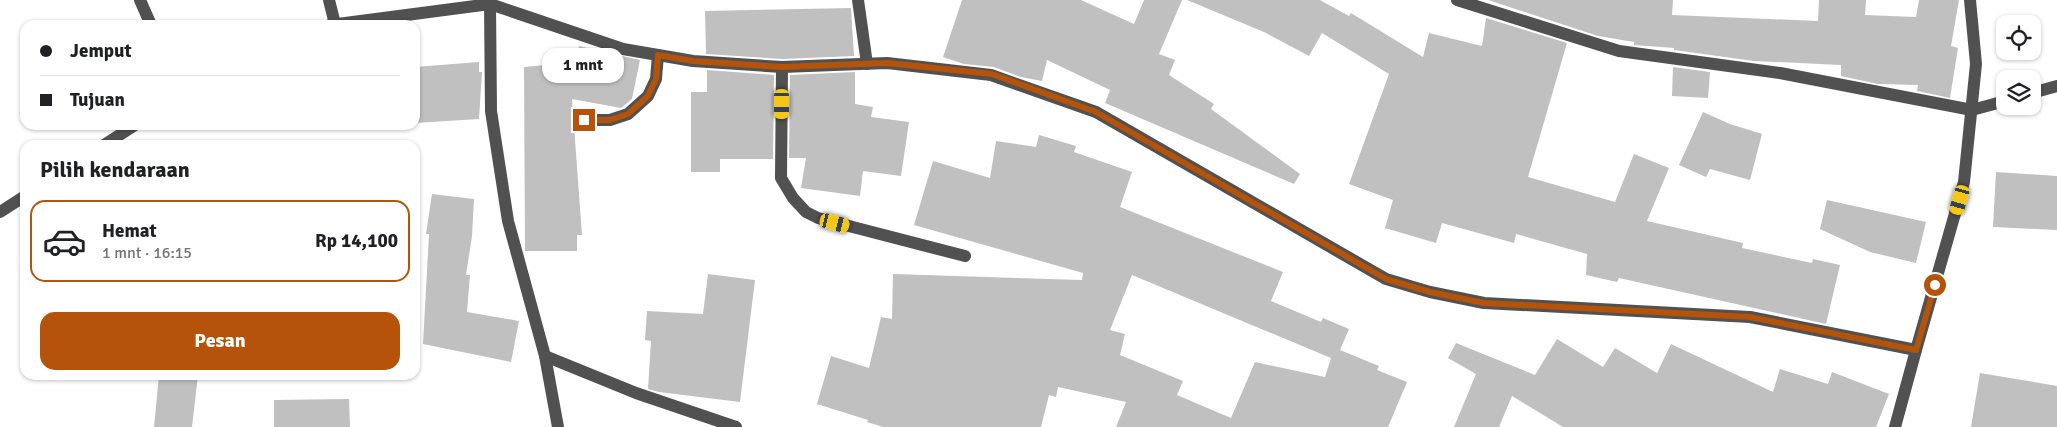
<!DOCTYPE html>
<html lang="id">
<head>
<meta charset="utf-8">
<style>
	body { margin:0; font-family:Signika,sans-serif; background:#f2f2f2; color:#202124; height:100vh; display:flex; flex-direction:column; font-size:19px; white-space:nowrap }
	* { box-sizing:border-box; margin:0 }
	p { font-size:16px; color:#757577 }
	.icon { flex:none; width:28px; height:28px; fill:none; stroke:currentColor; stroke-width:2; stroke-linecap:round; stroke-linejoin:round }
	.map { position:relative; flex:1; overflow:hidden }
	.drawer { position:absolute; left:20px; top:140px; width:400px; height:240px; display:flex; flex-direction:column; background:#fff; border-radius:15px; box-shadow:0 1px 4px #0004 }
	.drawer>* { flex:none }
	.banner { position:absolute; left:20px; top:20px; width:400px; height:110px; border-radius:15px; box-shadow:0 1px 4px #0004; display:grid; align-content:center; height:110px; padding:0 20px; background:#fff }
	.tools { position:absolute; left:1996px; top:15px; display:grid; gap:10px }
	.tools a { display:grid; place-items:center; width:45px; height:45px; border-radius:10px; background:#fff; box-shadow:0 1px 4px #0004; font-size:25px }
	.end { position:absolute; width:22px; height:22px; margin:-11px; border:6px solid #b45309; background:#fff; box-shadow:0 0 0 2px #fff }
	.from { border-radius:50% }
	.bubble { position:absolute; height:35px; border-radius:15px; background:#fff; box-shadow:0 1px 4px #0004; font-size:16px; font-weight:700; line-height:35px; text-align:center }
	.car { position:absolute; width:15px; height:30px; margin:-15px -8px; border-radius:6px; box-shadow:0 0 4px 1px #0007; background:linear-gradient(#f5c518 24%,#345 0 40%,#f5c518 0 76%,#345 0 86%,#f5c518 0) }
	.banner b { display:flex; align-items:center; gap:18px; height:48px; font-size:19px }
	.banner b+b { border-top:1px solid #e0e0e0 }
	.banner i { width:12px; height:12px; background:#202124 }
	ul { padding:0; list-style:none }
	li { display:flex; align-items:center; gap:15px; height:82px; margin:0 10px 8px; padding:0 10px; border:2px solid #e0e0e0; border-radius:15px }
	li div { flex:1 }
	li b { display:block; font-size:19px }
	li em { font-style:normal; font-weight:700 }
	li.selected { border-color:#b45309 }
	li>.icon { width:45px; height:45px; stroke-width:1.5 }
	h2 { padding:0 20px; font-size:22px; line-height:60px }
	.button { display:flex; gap:10px; margin-top:auto; padding:10px 20px }
	.button a { flex:1; height:58px; border-radius:15px; background:#b45309; color:#fff; font-size:20px; font-weight:700; line-height:58px; text-align:center }
	.map>svg:first-child { display:block }
	.building { fill:#c0c0c0; fill-rule:evenodd }
	.lines { fill:none; stroke-linecap:round; stroke-linejoin:round }
	.minor { stroke:#515151; stroke-width:12 }
	.route { stroke:#b45309; stroke-width:6 }
</style>
</head>
<body>
<div class="map">
<svg width="2057" height="427" viewBox="0 0 2057 427">
	<rect width="100%" height="100%" fill="#fff"/>
	<g class="building">
		<polygon points="962,0 1081,0 1134,24 1144,0 1182,0 1159,54 1175,60 1169,75 1214,104 1211,109 1300,174 1294,184 1105,103 1110,90 1047,60 1042,81 1021,77 994,67 964,64 943,57"/>
		<polygon points="1187,0 1320,0 1349,16 1351,13 1423,57 1429,33 1482,46 1486,18 1567,43 1528,177 1615,202 1634,154 1669,168 1647,221 1743,243 1742,248 1812,263 1813,259 1840,265 1826,324 1619,278 1617,282 1586,275 1587,254 1516,234 1514,243 1442,223 1436,243 1385,228 1393,200 1349,184 1389,74 1322,33 1309,56 1264,32"/>
		<polygon points="1488,0 1673,0 1672,15 1818,21 1819,0 1866,0 1865,15 1916,17 1919,0 1959,0 1951,46 1958,48 1950,98 1917,91 1918,85 1878,84 1841,76 1841,65 1754,61 1674,50 1674,48 1634,45 1634,42 1598,36"/>
		<polygon points="851,8 854,56 782,59 706,54 705,11"/>
		<polygon points="579,46 640,60 632,99 621,108 572,99 582,235 577,235 577,251 525,251 524,67 576,62"/>
		<polygon points="479,62 479,72 482,72 479,119 415,123 415,67"/>
		<polygon points="1673,67 1710,72 1708,98 1672,96"/>
		<polygon points="707,70 774,75 773,159 720,159 720,172 691,172 691,92 707,92"/>
		<polygon points="855,72 855,104 873,107 871,117 909,122 901,176 863,171 860,196 801,188 806,158 789,158 790,75"/>
		<polygon points="1703,112 1730,124 1762,134 1750,180 1710,169 1706,177 1679,165"/>
		<path d="M1039,135L1076,146L1074,152L1132,172L1120,207L1283,272L1271,301L1321,322L1323,318L1349,329L1340,350L1379,366L1377,370L1407,382L1388,427H1116L1126,402L1058,387L1056,397L1049,395L1041,427H883L867,422L868,420L817,404L831,356L869,368L881,317L892,319L893,274L1082,280L1083,273L914,225L933,161L990,178L996,141L1036,147ZM1132,275L1331,358L1325,377L1255,362L1231,418L1177,395L1183,381L1120,355L1125,334L1110,330Z"/>
		<polygon points="1996,172 2057,176 2057,230 1993,227"/>
		<polygon points="432,194 474,199 472,236 466,275 470,275 467,312 519,321 511,362 423,344 429,234 426,234"/>
		<polygon points="1827,200 1926,222 1916,263 1870,252 1820,229"/>
		<polygon points="708,274 755,280 740,402 659,392 648,389 651,341 645,340 647,311 703,314"/>
		<polygon points="1557,339 1603,367 1615,348 1657,373 1671,344 1773,392 1780,369 1828,384 1832,372 1889,394 1876,427 1563,427 1512,396 1499,427 1454,427 1476,374 1448,358 1456,343 1535,375"/>
		<polygon points="1980,373 2057,386 2057,427 1971,427"/>
		<polygon points="159,375 198,375 192,427 154,427"/>
		<polygon points="349,399 350,427 274,427 274,400"/>
	</g>
	<g class="lines">
		<g class="minor">
			<polyline points="140,0 151,25"/>
			<polyline points="329,0 335,24"/>
			<polyline points="858,0 867,64"/>
			<polyline points="1457,0 1619,51 1780,73 1972,110 2005,101"/>
			<polyline points="490,4 491,111 508,221 545,356 558,427"/>
			<polyline points="330,25 490,4 623,49 693,61 782,67 887,63 991,75 1096,112 1386,279 1430,292 1484,303 1750,317 1916,350"/>
			<polyline points="782,67 781,178 793,198 806,212 818,218 965,256"/>
			<polyline points="2032,93 2057,86"/>
			<polyline points="584,120 610,120 628,114 648,96 656,79 658,55"/>
			<polyline points="104,145 135,125"/>
			<polyline points="0,212 25,196"/>
			<polyline points="545,356 636,393 736,427"/>
			<polyline points="1895,427 1916,350 1964,182 1976,64 1970,0"/>
		</g>
	</g>
	<g class="lines">
		<polyline class="route" points="584,120 610,120 628,114 648,96 656,79 658,55 693,61 782,67 887,63 992,74 1096,112 1386,279 1430,292 1484,303 1750,317 1916,350 1935,285"/>
	</g>
</svg>
<div class="tools">
<a><svg class="icon" aria-label="locate" viewBox="0 0 24 24"><circle cx="12" cy="12" r="6"/><path d="M12 2v4M12 18v4M2 12h4M18 12h4"/></svg></a>
<a><svg class="icon" aria-label="layers" viewBox="0 0 24 24"><path d="M12 4l9 5-9 5-9-5zM3 14l9 5 9-5"/></svg></a>
</div>
<i class="end from" style="left:1935px;top:285px"></i>
<i class="end" style="left:584px;top:120px"></i>
<div class="bubble" style="left:542px;top:48px;width:82px">1 mnt</div>
<i class="car" style="left:782px;top:104px;rotate:180deg"></i>
<i class="car" style="left:1960px;top:200px;rotate:196deg"></i>
<i class="car" style="left:835px;top:223px;rotate:104deg"></i>
<div class="banner">
<b><i class="from"></i>Jemput</b>
<b><i></i>Tujuan</b>
</div>
<section class="drawer">
<h2>Pilih kendaraan</h2>
<ul>
<li class="selected"><svg class="icon" aria-label="car" viewBox="0 0 24 24"><path d="M5 17H2v-5l4-1 3-4h7l3 4 3 1v5h-3M9 17h6M6 11h13"/><circle cx="7" cy="17" r="2"/><circle cx="17" cy="17" r="2"/></svg><div><b>Hemat</b><p>1 mnt · 16:15</p></div><em>Rp 14,100</em></li>
</ul>
<div class="button"><a>Pesan</a></div>
</section>
</div>
</body>
</html>
